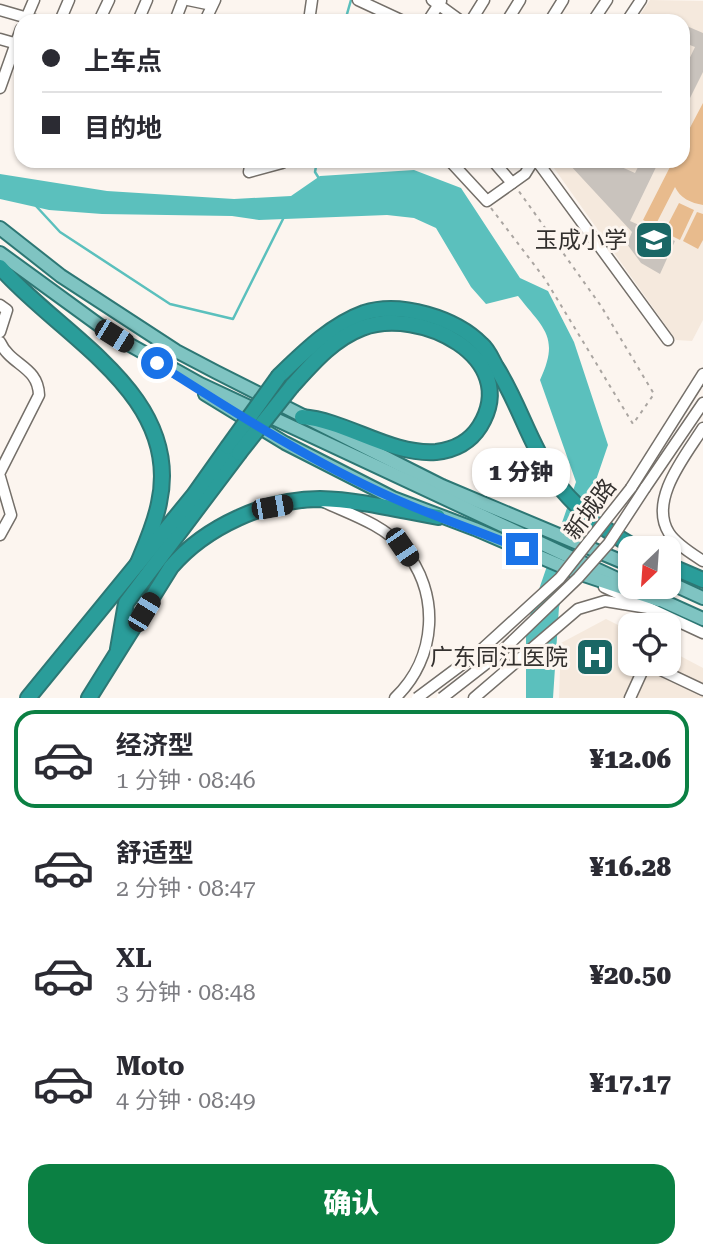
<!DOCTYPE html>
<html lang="zh">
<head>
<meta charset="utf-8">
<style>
	body { margin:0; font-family:"Roboto Serif","Noto Sans SC",serif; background:#f2f2f3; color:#2b2b33; height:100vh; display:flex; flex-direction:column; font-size:26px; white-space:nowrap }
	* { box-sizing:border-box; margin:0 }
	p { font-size:23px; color:#7c7c81 }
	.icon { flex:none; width:38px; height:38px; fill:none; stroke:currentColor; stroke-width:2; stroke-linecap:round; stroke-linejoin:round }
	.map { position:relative; height:698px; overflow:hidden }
	.panel { display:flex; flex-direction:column; background:#fff; flex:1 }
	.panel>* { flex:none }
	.banner { position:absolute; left:14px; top:14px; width:676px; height:154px; border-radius:21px; box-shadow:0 2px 5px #0004; display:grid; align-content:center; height:154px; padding:0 28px; background:#fff }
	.needle { width:46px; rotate:205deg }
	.fabs { position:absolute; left:618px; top:536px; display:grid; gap:14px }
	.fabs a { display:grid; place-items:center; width:63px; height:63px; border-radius:14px; background:#fff; box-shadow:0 2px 5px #0004; font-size:35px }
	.end { position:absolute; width:32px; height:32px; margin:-16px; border:9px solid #1a73e8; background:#fff; box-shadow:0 0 0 4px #fff }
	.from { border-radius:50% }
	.bubble { position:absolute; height:49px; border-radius:21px; background:#fff; box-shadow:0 2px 5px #0004; font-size:23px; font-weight:800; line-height:49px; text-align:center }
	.car { position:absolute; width:21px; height:42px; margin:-21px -10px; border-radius:9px; box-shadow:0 0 5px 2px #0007; background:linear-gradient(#222 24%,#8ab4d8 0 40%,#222 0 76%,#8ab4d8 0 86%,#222 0) }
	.banner b { display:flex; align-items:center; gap:24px; height:66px; font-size:26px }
	.banner b+b { border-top:2px solid #e1e1e2 }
	.banner i { width:18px; height:18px; background:#2b2b33 }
	ul { padding:12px 0 0; list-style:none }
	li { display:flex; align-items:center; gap:21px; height:98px; margin:0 14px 10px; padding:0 14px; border:4px solid transparent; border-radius:21px }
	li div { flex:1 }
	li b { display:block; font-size:26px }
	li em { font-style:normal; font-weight:800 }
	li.selected { border-color:#0b8043 }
	li>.icon { width:63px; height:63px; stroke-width:1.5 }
	.primary-button { display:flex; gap:14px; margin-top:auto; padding:14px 28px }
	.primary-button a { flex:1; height:80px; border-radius:21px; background:#0b8043; color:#fff; font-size:28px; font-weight:800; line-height:80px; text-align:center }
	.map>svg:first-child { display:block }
	.built { fill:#f5e9dd }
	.green { fill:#e8bb8d }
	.water { fill:#5bc0bd }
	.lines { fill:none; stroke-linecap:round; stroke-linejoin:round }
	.stream { stroke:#5bc0bd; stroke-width:2.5 }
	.building { fill:#c9c3bd }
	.minor-casing { stroke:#746f69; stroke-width:13 }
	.major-casing { stroke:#2d7774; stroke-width:16 }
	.highway-casing { stroke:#2d7774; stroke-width:18 }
	.path { stroke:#aaa5a1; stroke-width:2; stroke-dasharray:3.5 5; stroke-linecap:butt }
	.minor { stroke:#fff; stroke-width:10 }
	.major { stroke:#7fc4c2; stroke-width:12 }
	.highway { stroke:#2a9d9a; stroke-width:14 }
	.minor-bridge-casing { stroke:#746f69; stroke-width:13; stroke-linecap:butt }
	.highway-bridge-casing { stroke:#2d7774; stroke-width:18; stroke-linecap:butt }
	.minor-bridge { stroke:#fff; stroke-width:10 }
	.highway-bridge { stroke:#2a9d9a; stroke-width:14 }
	.route { stroke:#1a73e8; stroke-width:9 }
	.labels { text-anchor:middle; stroke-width:6; stroke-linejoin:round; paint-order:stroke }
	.poi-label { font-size:23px; fill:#33302e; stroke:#fcf5ef; text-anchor:end }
	.street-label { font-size:23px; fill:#33302e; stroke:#fcf5ef }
</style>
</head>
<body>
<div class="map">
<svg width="703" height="698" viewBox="0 0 703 698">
	<rect width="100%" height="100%" fill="#fcf5ef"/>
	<g class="built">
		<polygon points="650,0 703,1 703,320 692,341 676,340 549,161 682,161 682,21 636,21"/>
		<polygon points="606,619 630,631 630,663 668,663 669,650 703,668 703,698 559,698 561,643"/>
	</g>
	<g class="green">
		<path d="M703,103V205C691,203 680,198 675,187L655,226L643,220L673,161H682L683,141Z"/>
		<polygon points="679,203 694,210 680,240 664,232"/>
		<polygon points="697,212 703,214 703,240 698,249 683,241"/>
	</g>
	<path class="water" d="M414,170L461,188L520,278L548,291L574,342L608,445L581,524L582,534L559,607L553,698H526V627L576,482L540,380C560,337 544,329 518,296L486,304L471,287L436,228L414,218L387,215L259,220L232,216L102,214L49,210L0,199V174L107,191L234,199L291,196L320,176Z"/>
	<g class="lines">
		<g class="stream">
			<polyline points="345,21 351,0"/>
			<polyline points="317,161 315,172 320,180"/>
			<polyline points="36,206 60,232 170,304 233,319 283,219"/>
		</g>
	</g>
	<g class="building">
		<polygon points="682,24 703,33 703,72 682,114 682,74 695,47 682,42"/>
		<polygon points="571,161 608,161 635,173 641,161 659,161 630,221 675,241 660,274 641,263 627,244 632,232 569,164"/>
	</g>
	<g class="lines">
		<defs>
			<g id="minor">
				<polyline points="188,0 212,5"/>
				<polyline points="358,0 403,21"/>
				<polyline points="432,0 461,21"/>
				<polyline points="0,10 38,21"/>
				<polyline points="25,21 34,0"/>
				<polyline points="60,21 69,0"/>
				<polyline points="99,21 109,0"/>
				<polyline points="138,21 147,0"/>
				<polyline points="175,21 183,0"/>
				<polyline points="205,21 215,0"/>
				<polyline points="309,21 312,0"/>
				<polyline points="428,21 441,1"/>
				<polyline points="471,21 484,0"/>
				<polyline points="507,21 520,0"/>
				<polyline points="550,21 563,0"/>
				<polyline points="593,21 607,0"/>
				<polyline points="627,21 641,0"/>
				<polyline points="0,39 21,45"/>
				<polyline points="0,88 21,29"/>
				<polyline points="251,161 249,172 282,163"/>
				<polyline points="450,161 487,201 525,174 533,161"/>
				<polyline points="493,161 512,183"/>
				<polyline points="537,161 668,340"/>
				<polyline points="0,305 7,310 0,332"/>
				<path d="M0,342C11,366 38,366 39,395L0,472"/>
				<path d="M703,428C686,455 648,500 669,533C676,544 692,554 703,561"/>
				<polyline points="0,477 11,515 0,535"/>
				<polyline points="631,488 703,374"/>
				<polyline points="645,488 703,403"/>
				<path d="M324,502C350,514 384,525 403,548C441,593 437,658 395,698"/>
				<polyline points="604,587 703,633"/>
				<polyline points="646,663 703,690"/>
				<polyline points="474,698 578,609 605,601 648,608"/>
				<polyline points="630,698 646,663"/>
			</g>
			<g id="major">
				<polyline points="0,228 61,276 176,351 216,372 442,486 630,565"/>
				<polyline points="0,253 114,336 200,384 630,585"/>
				<polyline points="205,394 285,443 393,498 475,529 575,572 659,600"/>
				<polyline points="668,582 703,598"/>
				<polyline points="652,596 703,619"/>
			</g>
			<g id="highway">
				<path d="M0,267C60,336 183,394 159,503C155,524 146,544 138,563"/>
				<path d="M279,376C304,352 331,325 364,313C400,301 456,318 482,345C488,350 492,360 496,367C518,401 529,442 552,476C572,506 604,530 636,548"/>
				<path d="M292,386C312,364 333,339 362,328C419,306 522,357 480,426C470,442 454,450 436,452C389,455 348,421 302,417"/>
				<polyline points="668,565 703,580"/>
				<polyline points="118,649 126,603 239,453"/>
				<polyline points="28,698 194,495 228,447"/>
				<path d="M89,698L171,567C205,527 266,499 320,499C360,500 399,510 438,517"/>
			</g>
		</defs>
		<use href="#minor" class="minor-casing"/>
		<use href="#major" class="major-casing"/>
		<use href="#highway" class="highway-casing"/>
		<polyline class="path" points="491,208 545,279 633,424 654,394 601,306 518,190"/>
		<use href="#minor" class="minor"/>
		<use href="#major" class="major"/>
		<use href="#highway" class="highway"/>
		<defs>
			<g id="minor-bridge">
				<polyline points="417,698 480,651 560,578 631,488"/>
				<polyline points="442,698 501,652 578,578 609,543 645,488"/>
			</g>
			<g id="highway-bridge">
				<polyline points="228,447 279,376"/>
				<polyline points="239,453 292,386"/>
			</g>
		</defs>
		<use href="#minor-bridge" class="minor-bridge-casing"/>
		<use href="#highway-bridge" class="highway-bridge-casing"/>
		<use href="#minor-bridge" class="minor-bridge"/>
		<use href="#highway-bridge" class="highway-bridge"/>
	</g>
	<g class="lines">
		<path class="route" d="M157,363C234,412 310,461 393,498C435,517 479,531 522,549"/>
	</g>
	<defs>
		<symbol id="school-square" viewBox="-11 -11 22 22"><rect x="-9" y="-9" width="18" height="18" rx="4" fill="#1a6765" stroke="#fcf5ef"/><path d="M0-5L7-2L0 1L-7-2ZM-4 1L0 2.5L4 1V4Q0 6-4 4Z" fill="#fff"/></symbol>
		<symbol id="hospital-square" viewBox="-11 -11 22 22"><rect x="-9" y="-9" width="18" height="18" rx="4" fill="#1a6765" stroke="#fcf5ef"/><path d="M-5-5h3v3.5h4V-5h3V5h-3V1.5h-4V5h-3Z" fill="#fff"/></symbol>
	</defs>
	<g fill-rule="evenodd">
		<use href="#school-square" x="632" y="218" width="44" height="44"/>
		<use href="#hospital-square" x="573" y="635" width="44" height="44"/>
	</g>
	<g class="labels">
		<g class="poi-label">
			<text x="627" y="248">玉成小学</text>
			<text x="568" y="665">广东同江医院</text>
		</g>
		<g class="street-label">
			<text transform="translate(590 509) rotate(-53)" y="8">新城路</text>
		</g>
	</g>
</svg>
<div class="fabs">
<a><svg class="needle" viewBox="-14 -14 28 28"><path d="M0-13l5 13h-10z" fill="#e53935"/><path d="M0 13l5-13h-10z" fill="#7c7c81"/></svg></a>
<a><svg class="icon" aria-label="locate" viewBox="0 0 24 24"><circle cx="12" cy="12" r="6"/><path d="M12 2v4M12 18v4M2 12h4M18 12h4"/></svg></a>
</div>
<i class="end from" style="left:157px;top:363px"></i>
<i class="end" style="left:522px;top:549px"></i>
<div class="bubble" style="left:472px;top:448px;width:98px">1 分钟</div>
<i class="car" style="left:114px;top:336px;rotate:122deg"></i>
<i class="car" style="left:272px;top:507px;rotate:80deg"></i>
<i class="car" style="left:402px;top:547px;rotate:146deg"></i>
<i class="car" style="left:144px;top:612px;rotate:31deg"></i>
<div class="banner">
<b><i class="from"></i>上车点</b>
<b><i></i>目的地</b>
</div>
</div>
<section class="panel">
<ul>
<li class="selected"><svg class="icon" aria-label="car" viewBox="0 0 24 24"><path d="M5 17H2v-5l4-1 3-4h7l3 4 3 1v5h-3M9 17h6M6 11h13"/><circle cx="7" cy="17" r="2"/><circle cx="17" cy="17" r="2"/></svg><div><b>经济型</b><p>1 分钟 · 08:46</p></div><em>¥12.06</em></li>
<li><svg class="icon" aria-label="car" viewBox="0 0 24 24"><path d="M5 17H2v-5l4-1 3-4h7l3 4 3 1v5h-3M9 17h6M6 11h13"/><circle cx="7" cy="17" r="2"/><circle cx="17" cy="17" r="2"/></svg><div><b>舒适型</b><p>2 分钟 · 08:47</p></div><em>¥16.28</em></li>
<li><svg class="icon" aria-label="car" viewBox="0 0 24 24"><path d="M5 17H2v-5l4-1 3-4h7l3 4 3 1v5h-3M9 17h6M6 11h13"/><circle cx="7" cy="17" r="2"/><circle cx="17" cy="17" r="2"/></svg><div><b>XL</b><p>3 分钟 · 08:48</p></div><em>¥20.50</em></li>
<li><svg class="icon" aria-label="car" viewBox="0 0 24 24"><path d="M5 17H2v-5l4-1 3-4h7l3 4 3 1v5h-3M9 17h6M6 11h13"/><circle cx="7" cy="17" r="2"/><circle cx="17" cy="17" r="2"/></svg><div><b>Moto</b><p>4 分钟 · 08:49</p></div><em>¥17.17</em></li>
</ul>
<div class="primary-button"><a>确认</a></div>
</section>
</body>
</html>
